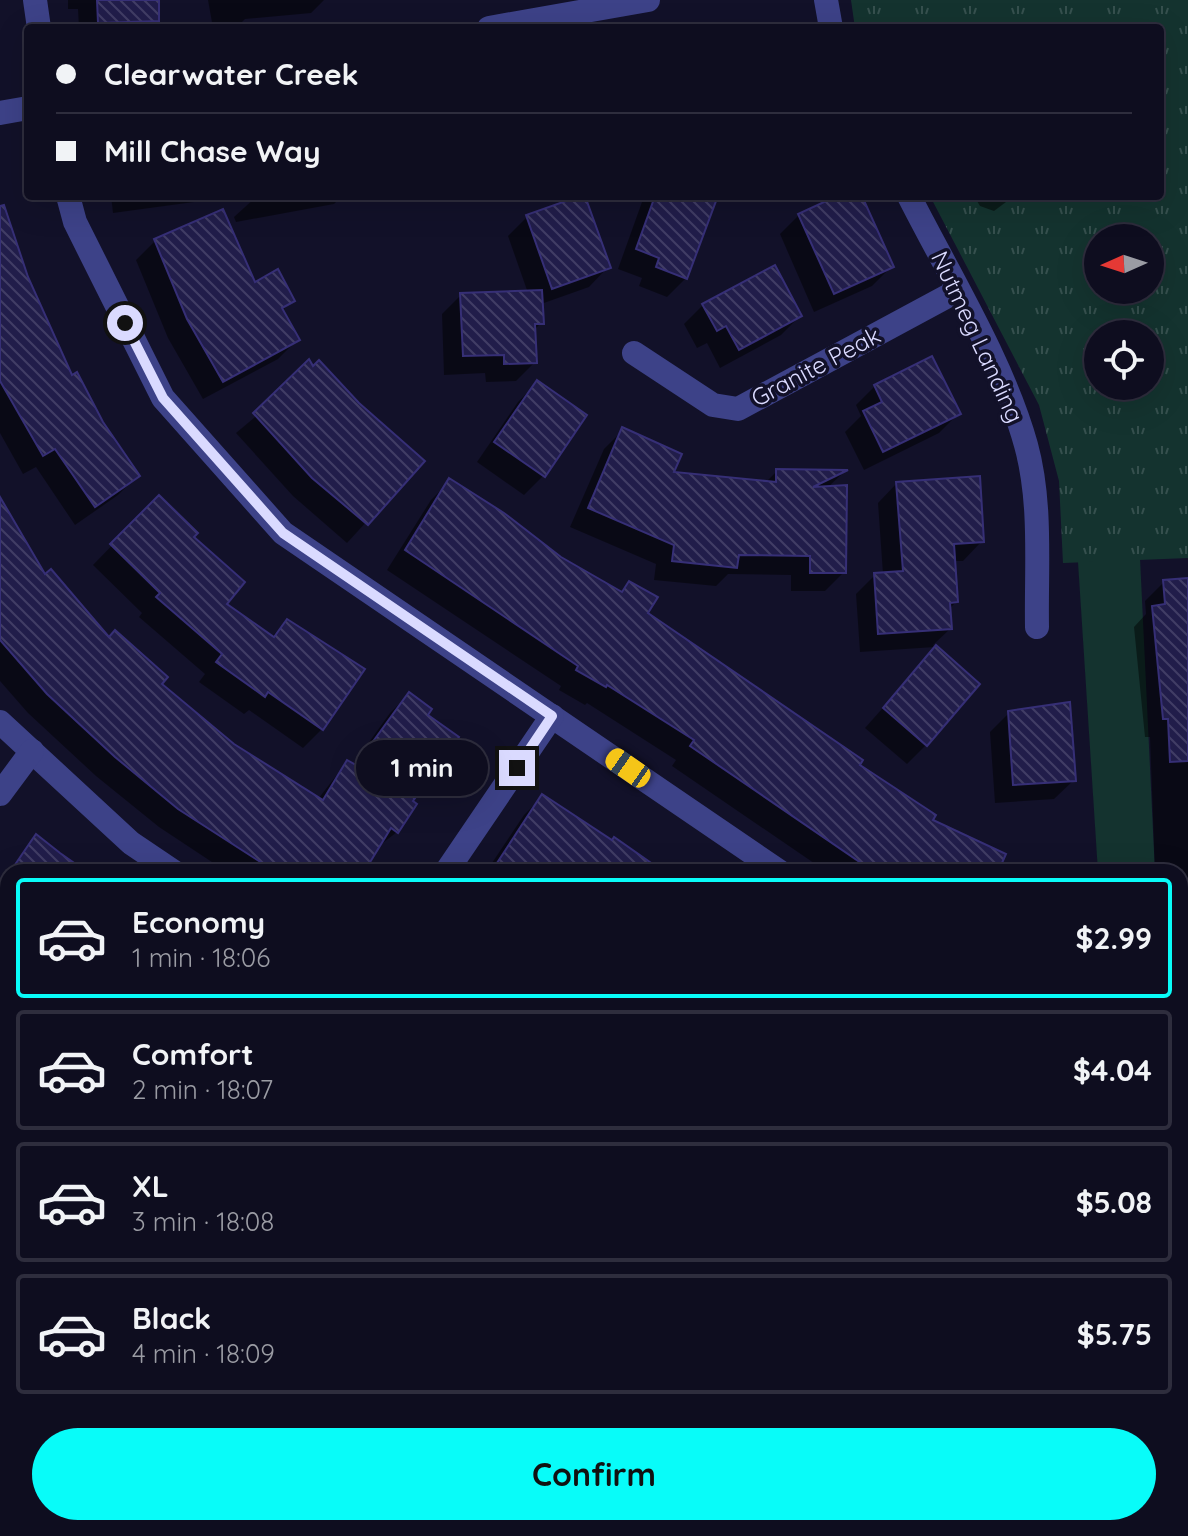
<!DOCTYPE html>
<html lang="en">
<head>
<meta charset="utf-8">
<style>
	body { margin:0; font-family:Quicksand,sans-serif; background:#1c1b2c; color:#f1f3f6; height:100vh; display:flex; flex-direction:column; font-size:30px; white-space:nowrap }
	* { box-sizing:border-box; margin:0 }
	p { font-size:26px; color:#9b9ca4 }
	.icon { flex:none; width:44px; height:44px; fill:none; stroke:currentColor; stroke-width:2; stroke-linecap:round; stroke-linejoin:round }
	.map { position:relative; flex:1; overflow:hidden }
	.panel { position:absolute; left:0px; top:864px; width:1188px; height:672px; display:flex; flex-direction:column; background:#0e0d1f; border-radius:24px 24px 0 0; box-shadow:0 8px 32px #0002,0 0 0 2px #2e2d3d }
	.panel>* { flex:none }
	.guide { position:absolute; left:24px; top:24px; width:1140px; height:176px; border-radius:8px; box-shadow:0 8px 32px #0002,0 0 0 2px #2e2d3d; display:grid; align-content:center; height:176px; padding:0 32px; background:#0e0d1f }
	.needle { width:52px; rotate:267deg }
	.controls { position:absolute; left:1084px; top:224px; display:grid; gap:16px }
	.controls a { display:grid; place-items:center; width:80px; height:80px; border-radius:50%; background:#0e0d1f; box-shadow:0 8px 32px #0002,0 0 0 2px #2e2d3d; font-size:40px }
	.end { position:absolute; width:36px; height:36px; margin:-18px; border:10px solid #dadaff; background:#111; box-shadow:0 0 0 4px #111 }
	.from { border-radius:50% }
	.bubble { position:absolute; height:56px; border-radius:28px; background:#0e0d1f; box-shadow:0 8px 32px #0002,0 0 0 2px #2e2d3d; font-size:26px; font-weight:700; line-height:56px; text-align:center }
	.car { position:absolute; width:24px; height:48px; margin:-24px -12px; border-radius:10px; box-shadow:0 0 6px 2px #0007; background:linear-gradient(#f5c518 24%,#345 0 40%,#f5c518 0 76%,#345 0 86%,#f5c518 0) }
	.guide b { display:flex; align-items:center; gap:28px; height:76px; font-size:30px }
	.guide b+b { border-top:2px solid #2e2d3d }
	.guide i { width:20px; height:20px; background:#f1f3f6 }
	ul { padding:14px 0 0; list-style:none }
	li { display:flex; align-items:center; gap:24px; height:120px; margin:0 16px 12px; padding:0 16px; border:4px solid #2e2d3d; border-radius:8px }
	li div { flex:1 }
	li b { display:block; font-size:30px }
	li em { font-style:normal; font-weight:700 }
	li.selected { border-color:#08fcf9 }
	li>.icon { width:72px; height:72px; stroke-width:1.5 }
	.button { display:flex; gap:16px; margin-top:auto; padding:16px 32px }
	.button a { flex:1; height:92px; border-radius:48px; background:#08fcf9; color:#111; font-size:32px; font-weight:700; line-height:92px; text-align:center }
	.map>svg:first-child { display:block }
	.green { fill:#14332f }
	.park { fill:url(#park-tufts); fill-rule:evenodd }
	.shadow { fill:#0007 }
	.building { fill:url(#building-back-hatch); stroke:#362f76; stroke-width:2 }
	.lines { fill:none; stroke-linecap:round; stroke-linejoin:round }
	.minor { stroke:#3d4288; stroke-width:24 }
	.route { stroke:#dadaff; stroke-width:10 }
	.labels { text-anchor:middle; stroke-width:7; stroke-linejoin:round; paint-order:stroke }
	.street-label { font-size:24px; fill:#dadaff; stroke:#121129 }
</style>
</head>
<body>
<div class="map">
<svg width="1188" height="1536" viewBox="0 0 1188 1536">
	<defs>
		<pattern id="park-tufts" width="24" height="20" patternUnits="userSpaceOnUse" patternTransform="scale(2)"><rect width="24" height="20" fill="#14332f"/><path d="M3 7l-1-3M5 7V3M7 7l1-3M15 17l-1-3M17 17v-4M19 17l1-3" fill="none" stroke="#36504e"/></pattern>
		<pattern id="building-back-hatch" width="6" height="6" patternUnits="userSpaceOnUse" patternTransform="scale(2)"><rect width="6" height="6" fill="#211d4a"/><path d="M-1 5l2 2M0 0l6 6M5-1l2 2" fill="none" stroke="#413d65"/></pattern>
	</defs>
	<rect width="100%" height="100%" fill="#121129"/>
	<g class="green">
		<polygon points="1140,558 1155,872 1098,872 1078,562"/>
		<polygon points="1180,1376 1188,1536 1115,1536 1115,1528 1180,1528"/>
	</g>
	<path class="park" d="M851,0H1188V558L1063,563L1059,481L1039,405L930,196H1160V28H855ZM1098,238H1150V290H1098ZM1098,334H1150V386H1098Z"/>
	<g class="shadow">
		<polygon points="68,0 157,0 157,21 150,28 79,28 78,9 68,9"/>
		<polygon points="208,0 324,0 311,13 245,19 241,23 213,28"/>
		<polygon points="111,196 200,196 194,202 113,213"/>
		<polygon points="257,196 342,196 334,204 236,222 234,217"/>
		<polygon points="648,196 697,196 686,278 667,297 639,286 642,278 618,269 642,202"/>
		<polygon points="842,196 860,196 891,267 872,286 814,312 780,234 799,215"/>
		<polygon points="974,196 1014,196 994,211 980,206"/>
		<polygon points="527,217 608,267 589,287 541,304 541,323 533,331 535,362 516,381 486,382 485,373 444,375 442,314 461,295 528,293 508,236"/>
		<polygon points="0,241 26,278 71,378 137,476 118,495 75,525 36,467 23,474 0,433"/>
		<polygon points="155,241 292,300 282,311 297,340 278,359 203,399 168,338 136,260"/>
		<polygon points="703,305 800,316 781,335 720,368 707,343 697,348 684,324"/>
		<polygon points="312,369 422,461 347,543 293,496 236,433"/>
		<polygon points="537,383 543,476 524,495 477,462 518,402"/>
		<polygon points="875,386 958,414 939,433 864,470 845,432 861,416 856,405"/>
		<polygon points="623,430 671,474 765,483 777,471 844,472 827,488 844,572 825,591 791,591 791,575 728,574 716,586 654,580 656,564 570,527 604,449"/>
		<polygon points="450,481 560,559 619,593 629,583 646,614 857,766 995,872 827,872 672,766 676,760 587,703 585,705 559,690 561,686 387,570 431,500"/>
		<polygon points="897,483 982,541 963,561 953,561 956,602 949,609 950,629 933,645 935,647 860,652 856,594 875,575 883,574 878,503"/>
		<polygon points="159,497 191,538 224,604 271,637 287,622 322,729 303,748 249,710 244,714 199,682 205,674 139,617 142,613 93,565"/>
		<polygon points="0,513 45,577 108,639 232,746 318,799 347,762 352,766 390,713 409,694 425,715 410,802 397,832 375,849 363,869 367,872 227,872 159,827 96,776 28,713 0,681"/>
		<polygon points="1188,580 1188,1331 1185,1331 1180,1259 1180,872 1155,872 1150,737 1145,737 1134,627 1146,614 1145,601 1164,582"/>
		<polygon points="936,648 926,745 907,764 865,728"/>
		<polygon points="1009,713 1074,780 1054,799 995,803 990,732"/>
		<polygon points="543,796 661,872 486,872 524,815"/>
		<polygon points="36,837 80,872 8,872 8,953 0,948 0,881"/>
		<rect x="0" y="991" width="8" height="346"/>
		<polygon points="8,1359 8,1461 0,1462 0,1360"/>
		<polygon points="312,1528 379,1528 379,1532 389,1528 457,1528 460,1536 216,1536"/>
		<polygon points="468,1528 568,1528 560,1536 472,1536"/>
		<polygon points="608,1528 704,1528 694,1536 614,1536"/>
		<polygon points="724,1528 913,1528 905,1536 813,1536 809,1532 805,1536 719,1536"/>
	</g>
	<g class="building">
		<polygon points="97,0 159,0 159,21 98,23"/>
		<polygon points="580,196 585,196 611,268 552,289 526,215"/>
		<polygon points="655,196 703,196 716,201 687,279 656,267 659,258 636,249"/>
		<polygon points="837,196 862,196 894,267 834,294 798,214"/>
		<polygon points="4,205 28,277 72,375 77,372 103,422 140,476 95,507 55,449 43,456 0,381 0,206"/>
		<polygon points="223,209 255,282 278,269 295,301 282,308 300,340 223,382 187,319 154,239"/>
		<polygon points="775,265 802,316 739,350 726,326 717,331 702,304"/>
		<polygon points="542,290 544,324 535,324 537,363 504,364 504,355 463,356 460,293"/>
		<polygon points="932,356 961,414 883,452 863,411 882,402 874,385"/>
		<polygon points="309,359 313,366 319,360 359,403 425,461 368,525 312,478 253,413"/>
		<polygon points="537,380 587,415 545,477 494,442"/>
		<polygon points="622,427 682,454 674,472 776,482 776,469 848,470 813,487 847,485 846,573 810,573 810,556 739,555 737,568 672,561 674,545 588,508"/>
		<polygon points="980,476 984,542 954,544 958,602 950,603 952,629 878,634 874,573 903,571 896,482"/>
		<polygon points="449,478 504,513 561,557 622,592 629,581 658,597 648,613 863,760 860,765 936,815 933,820 1006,854 998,872 888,872 874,863 870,869 690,746 694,740 607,685 606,687 576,670 578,666 405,550"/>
		<polygon points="159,495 198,533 194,537 245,582 227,604 274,637 287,619 365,669 323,730 268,692 265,697 216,662 222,654 156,597 160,593 110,544"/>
		<polygon points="0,497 45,574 51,569 109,637 115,630 168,677 162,684 234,744 323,800 347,760 356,765 409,692 432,709 428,715 459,737 413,801 417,804 398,833 391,828 364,872 276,872 178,809 115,757 47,694 0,640"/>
		<polygon points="1188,578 1188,761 1170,762 1168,719 1163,719 1152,606 1165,604 1163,580"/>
		<polygon points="936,645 980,684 927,746 883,708"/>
		<polygon points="1070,702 1076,781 1013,785 1008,711"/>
		<polygon points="542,794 612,840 614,837 664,872 511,872 497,863"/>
		<polygon points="36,834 60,853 87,872 10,872"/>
	</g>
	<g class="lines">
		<g class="minor">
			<polyline points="35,0 39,28"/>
			<polyline points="826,0 831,28"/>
			<polyline points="489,28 648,0"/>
			<polyline points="0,113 28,108"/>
			<polyline points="68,196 75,222 163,398 283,533 780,872"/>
			<path d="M909,196C948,273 1003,362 1026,445C1042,503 1036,567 1037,627"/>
			<polyline points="634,353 713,405 738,409 957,291"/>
			<polyline points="0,722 131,843 174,872"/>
			<polyline points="0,794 32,751"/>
			<polyline points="446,872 552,716"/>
			<polyline points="0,1503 8,1502"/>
			<polyline points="1051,1528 1052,1536"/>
			<polyline points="1099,1528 1099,1536"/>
		</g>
	</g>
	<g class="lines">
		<polyline class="route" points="125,323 163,398 283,533 552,716 517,768"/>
	</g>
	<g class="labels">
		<g class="street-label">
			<text transform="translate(977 337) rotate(65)" y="8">Nutmeg Landing</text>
			<text transform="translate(816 367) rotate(-28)" y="8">Granite Peak</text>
		</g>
	</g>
</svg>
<div class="controls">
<a><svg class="needle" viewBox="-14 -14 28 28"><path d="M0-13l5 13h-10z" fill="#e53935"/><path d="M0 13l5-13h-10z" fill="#9b9ca4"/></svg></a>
<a><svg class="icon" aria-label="locate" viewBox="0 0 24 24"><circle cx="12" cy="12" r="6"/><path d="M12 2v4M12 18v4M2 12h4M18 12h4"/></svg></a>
</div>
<i class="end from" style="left:125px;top:323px"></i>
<i class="end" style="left:517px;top:768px"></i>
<div class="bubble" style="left:356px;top:740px;width:132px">1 min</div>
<i class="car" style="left:628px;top:768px;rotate:305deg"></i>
<div class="guide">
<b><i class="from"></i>Clearwater Creek</b>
<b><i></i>Mill Chase Way</b>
</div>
<section class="panel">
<ul>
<li class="selected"><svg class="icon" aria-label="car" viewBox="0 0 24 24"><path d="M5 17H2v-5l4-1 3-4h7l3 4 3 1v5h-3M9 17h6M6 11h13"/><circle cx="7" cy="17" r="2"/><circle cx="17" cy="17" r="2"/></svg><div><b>Economy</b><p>1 min · 18:06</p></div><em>$2.99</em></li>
<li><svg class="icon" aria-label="car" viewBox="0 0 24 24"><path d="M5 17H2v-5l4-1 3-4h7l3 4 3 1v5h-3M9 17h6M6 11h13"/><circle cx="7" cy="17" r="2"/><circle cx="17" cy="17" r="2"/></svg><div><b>Comfort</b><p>2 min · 18:07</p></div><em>$4.04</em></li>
<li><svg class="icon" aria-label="car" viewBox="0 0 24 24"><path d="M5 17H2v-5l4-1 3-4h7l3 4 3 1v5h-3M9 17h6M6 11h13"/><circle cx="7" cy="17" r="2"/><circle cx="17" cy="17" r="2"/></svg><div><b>XL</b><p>3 min · 18:08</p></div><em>$5.08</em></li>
<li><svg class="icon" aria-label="car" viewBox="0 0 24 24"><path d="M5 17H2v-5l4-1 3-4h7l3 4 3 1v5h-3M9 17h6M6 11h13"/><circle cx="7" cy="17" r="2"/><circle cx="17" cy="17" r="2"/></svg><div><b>Black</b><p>4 min · 18:09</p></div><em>$5.75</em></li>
</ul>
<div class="button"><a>Confirm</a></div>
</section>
</div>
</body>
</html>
